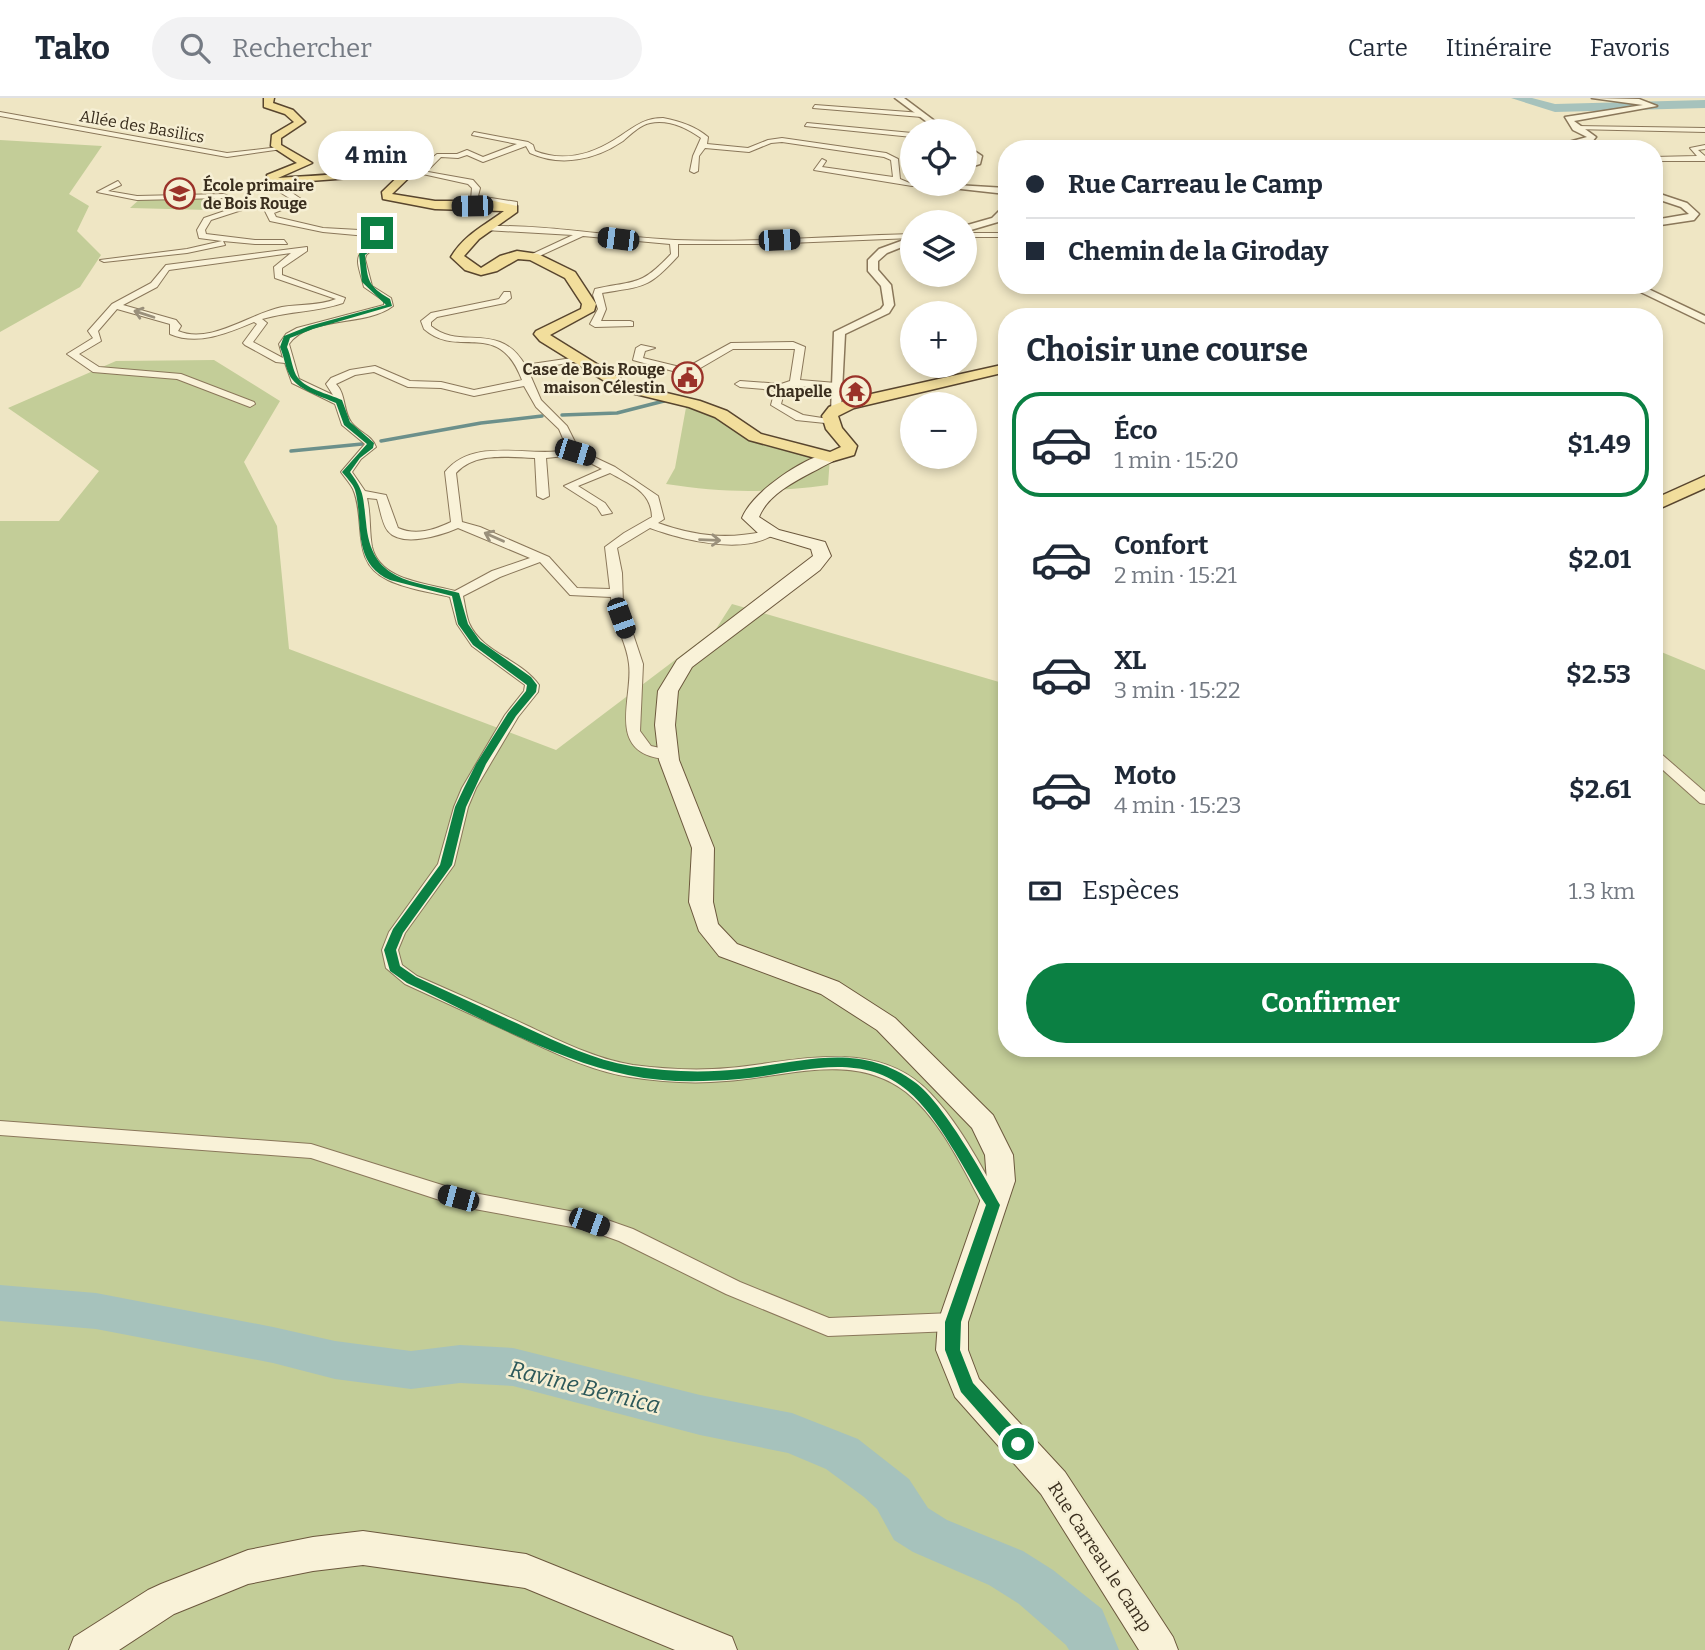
<!DOCTYPE html>
<html lang="fr">
<head>
<meta charset="utf-8">
<style>
	body { margin:0; font-family:Bitter,serif; background:#f2f2f3; color:#1f2937; height:100vh; display:flex; flex-direction:column; font-size:26px; white-space:nowrap }
	* { box-sizing:border-box; margin:0 }
	p { font-size:23px; color:#747a83 }
	.icon { flex:none; width:38px; height:38px; fill:none; stroke:currentColor; stroke-width:2; stroke-linecap:round; stroke-linejoin:round }
	.map { position:relative; flex:1; overflow:hidden }
	.drawer { position:absolute; left:998px; top:210px; width:665px; height:749px; display:flex; flex-direction:column; background:#fff; border-radius:28px; box-shadow:0 4px 10px #0003 }
	.drawer>* { flex:none }
	.hud { position:absolute; left:998px; top:42px; width:665px; height:154px; border-radius:28px; box-shadow:0 4px 10px #0003; display:grid; align-content:center; height:154px; padding:0 28px; background:#fff }
	.fabs { position:absolute; left:900px; top:21px; display:grid; gap:14px }
	.fabs a { display:grid; place-items:center; width:77px; height:77px; border-radius:50%; background:#fff; box-shadow:0 4px 10px #0003; font-size:35px }
	.end { position:absolute; width:32px; height:32px; margin:-16px; border:9px solid #0b8043; background:#fff; box-shadow:0 0 0 4px #fff }
	.from { border-radius:50% }
	.bubble { position:absolute; height:49px; border-radius:24px; background:#fff; box-shadow:0 4px 10px #0003; font-size:23px; font-weight:700; line-height:49px; text-align:center }
	.car { position:absolute; width:21px; height:42px; margin:-21px -10px; border-radius:9px; box-shadow:0 0 5px 2px #0007; background:linear-gradient(#222 24%,#8ab4d8 0 40%,#222 0 76%,#8ab4d8 0 86%,#222 0) }
	.hud b { display:flex; align-items:center; gap:24px; height:66px; font-size:26px }
	.hud b+b { border-top:2px solid #e0e1e3 }
	.hud i { width:18px; height:18px; background:#1f2937 }
	ul { padding:0; list-style:none }
	li { display:flex; align-items:center; gap:21px; height:105px; margin:0 14px 10px; padding:0 14px; border:4px solid transparent; border-radius:28px }
	li div { flex:1 }
	li b { display:block; font-size:26px }
	li em { font-style:normal; font-weight:700 }
	li.on { border-color:#0b8043 }
	li>.icon { width:63px; height:63px; stroke-width:1.5 }
	h2 { padding:0 28px; font-size:32px; line-height:84px }
	.pay { display:flex; align-items:center; gap:18px; height:77px; padding:0 28px; font-size:26px }
	.pay p { margin-inline-start:auto }
	.button { display:flex; gap:14px; margin-top:auto; padding:14px 28px }
	.button a { flex:1; height:80px; border-radius:42px; background:#0b8043; color:#fff; font-size:28px; font-weight:700; line-height:80px; text-align:center }
	header { display:flex; align-items:center; gap:42px; box-sizing:border-box; height:98px; padding:0 35px; background:#fff; border-bottom:2px solid #e0e1e3 }
	header strong { font-size:33px }
	nav { display:flex; gap:38px; margin-inline-start:auto; font-size:24px }
	.search { width:490px; height:63px; background:#f2f2f3; display:flex; align-items:center; gap:18px; box-sizing:border-box; padding:0 24px; border-radius:38px; color:#747a83; font-size:26px }
	.map>svg:first-child { display:block }
	.green { fill:#c3cd98 }
	.lines { fill:none; stroke-linecap:round; stroke-linejoin:round }
	.stream-far1 { stroke:#6c908b; stroke-width:2.5 }
	.stream { stroke:#6c908b; stroke-width:3.5 }
	.river { fill:#a6c2bc; fill-rule:evenodd }
	.minor-casing { stroke:#8a775a; stroke-width:2 }
	.tertiary-casing { stroke:#8a775a; stroke-width:3 }
	.secondary-casing { stroke:#6c583d; stroke-width:2 }
	.primary-casing { stroke:#58452e; stroke-width:3 }
	.minor { fill:#f9f2d8; fill-rule:evenodd }
	.tertiary { fill:#f9f2d8; fill-rule:evenodd }
	.secondary { fill:#f9f2d8; fill-rule:evenodd }
	.primary { fill:#f2de9c; fill-rule:evenodd }
	.oneway { stroke:#9a907b }
	.route { fill:#0b8043 }
	.labels { text-anchor:middle; stroke-width:5; stroke-linejoin:round; paint-order:stroke }
	.far-street-label { font-size:16px; fill:#3a2e1e; stroke:#f6efd4 }
	.far-poi-label { font-size:16px; font-weight:bold; fill:#3a2e1e; stroke:#f6efd4; text-anchor:end }
	.street-label { font-size:18px; fill:#3a2e1e; stroke:#f6efd4 }
	.near-water-label { font-size:23px; font-style:italic; fill:#2d595a; stroke:#f6efd4 }
</style>
</head>
<body>
<header>
<strong>Tako</strong>
<div class="search"><svg class="icon" aria-label="search" viewBox="0 0 24 24"><circle cx="10" cy="10" r="6"/><path d="M15 15l6 6"/></svg>Rechercher</div>
<nav><a>Carte</a><a>Itinéraire</a><a>Favoris</a></nav>
</header>
<div class="map">
<svg width="1705" height="1552" viewBox="0 0 1705 1552">
	<rect width="100%" height="100%" fill="#efe6c4"/>
	<g class="green">
		<polygon points="0,42 102,48 69,96 89,108 77,133 101,157 80,189 0,234"/>
		<polygon points="141,100 220,100 208,112 130,110"/>
		<polygon points="214,262 280,303 244,364 277,428 289,551 556,652 716,531 732,506 1006,586 1006,950 1654,950 1654,551 1705,572 1705,1552 0,1552 0,423 59,423 99,373 8,310 116,263"/>
		<path d="M687,304L755,339L830,359L828,387C769,395 724,395 666,386L675,370Z"/>
	</g>
	<g class="lines">
		<polyline class="stream-far1" points="659,304 664,303"/>
		<g class="stream">
			<polyline points="562,317 617,315 664,303"/>
			<polyline points="381,343 481,325 542,318"/>
			<polyline points="291,353 362,346"/>
		</g>
		<g class="river">
			<polygon points="1511,0 1532,0 1555,6 1705,2 1705,10 1555,14"/>
			<polygon points="0,1187 96,1195 273,1229 335,1243 411,1253 460,1247 513,1250 700,1297 792,1315 858,1341 909,1381 928,1410 947,1422 1023,1453 1053,1472 1102,1511 1119,1552 1069,1552 1066,1547 1019,1506 989,1487 913,1454 894,1442 877,1411 864,1399 826,1371 788,1355 700,1337 513,1288 460,1285 411,1291 335,1281 273,1265 96,1231 0,1223"/>
		</g>
		<defs>
			<g id="minor">
				<polygon points="815,7 922,15 925,17 922,19 813,10"/>
				<polygon points="0,14 227,55 279,49 282,51 227,59 0,18"/>
				<path d="M663,20C679,23 695,28 708,39L707,46L748,50L768,42L782,40L886,55L898,61L900,81L912,86H936L912,88L814,72L822,61L826,63L822,69L893,79L891,62L884,59L782,44L771,45L749,54L705,50L699,58L698,73L694,75L690,73L693,58L701,40C687,30 668,21 650,25C640,27 631,36 623,43C595,62 561,69 530,55L526,48L483,64L467,57L458,60L441,59L430,70L417,72L473,82L480,90L478,98L517,104V108L510,111L506,109L507,107L471,102L472,90L468,86L409,73L410,68L425,66L437,56H457L467,52L483,59L517,46L472,37L474,34L528,44L533,47L535,53C562,64 590,57 614,42C631,32 641,20 663,20Z"/>
				<polygon points="807,25 912,35 912,39 805,28"/>
				<polygon points="1576,28 1705,30 1705,34 1574,31"/>
				<polygon points="1705,47 1705,51 1698,52 1705,58 1705,63 1654,63 1654,59 1697,58 1690,50"/>
				<polygon points="118,83 121,87 108,93 137,98 224,96 228,98 224,100 137,102 97,94"/>
				<path d="M279,83H285V90L304,103L274,115L276,119L323,130L377,133L387,139L366,157L365,161L372,188L391,200L393,208C366,229 309,217 289,246L299,281L333,297L326,286L331,280L350,272L375,268L410,283L441,284L474,292L522,282C498,219 459,262 424,231L421,223L431,215L499,201L504,194H510L511,200L505,205L437,219L431,224V228C460,253 499,222 525,267L579,259V263L528,272L541,302L567,328L579,352L615,369L658,398L664,421L658,425C697,439 730,442 770,432L776,435C745,458 683,442 650,430L617,450L622,475L623,506L643,566L640,633L651,648L673,653L675,656C668,662 659,661 650,658C610,645 633,596 629,566C627,543 611,522 611,499L570,497L540,464L500,479L463,498C465,507 466,517 469,525C482,555 521,561 539,587L538,594L518,619L476,690L468,709L454,767L405,835L398,852L402,867L417,878C454,894 491,911 528,928C562,944 596,961 633,967C664,971 697,973 728,970C796,964 876,938 930,995C959,1025 979,1065 1000,1101L1003,1107L1000,1113L993,1115L986,1113C964,1073 942,1023 906,994C853,953 786,979 726,983C694,986 662,984 630,979C590,973 553,954 516,937C479,920 442,903 405,886L386,870L382,852L389,834L438,766L454,709L462,690L505,617L524,593L525,587L472,548L457,526L450,499C430,494 407,491 388,482C349,464 367,423 353,391C350,385 345,380 341,374L365,346L342,327L335,306L292,285L285,265L276,264L245,247L243,245L257,226L254,224C228,235 198,248 170,236V226L117,211L98,233L101,243L79,256L99,269L181,276L254,304L255,306L250,309L177,281L93,274L67,256L93,240L88,233L112,206L151,185L166,167L307,149V153L282,170V177L345,200L343,205C317,214 289,213 262,221L267,225L253,244L281,259L283,260L279,246L286,236L297,230L384,207V203L364,189C356,158 352,160 378,139L323,134L270,123L265,113L294,103L278,93ZM291,155L274,169L275,180L336,201C319,208 300,206 282,209C251,215 211,247 178,233L181,228L176,222L123,207L157,189L169,172ZM374,274L408,289L441,290L474,298L524,288L536,309L559,331L568,352C528,360 474,338 445,374L451,424C434,432 416,438 398,430L386,397L365,393L352,374L361,361L376,349C372,337 358,334 351,324C343,313 346,296 336,286L355,277ZM575,357L602,371L564,388L597,409L602,417L612,415L605,405L578,388L610,375C631,387 651,393 652,419L624,435L605,449L610,491L577,490L549,459L480,429L462,424L456,375C475,354 508,359 535,360L537,398L543,401L549,398L546,360ZM367,400L377,401C380,410 382,426 388,433C402,450 442,437 458,430L530,460L492,473L455,493C427,485 380,483 372,449C369,433 371,416 367,400Z"/>
				<polygon points="245,106 248,110 211,122 205,132 206,136 255,142 284,142 287,146 255,146 223,143 225,147 187,155 104,164 100,162 187,151 222,143 199,140 197,132 204,120"/>
				<path d="M488,128C551,127 613,139 675,142C754,145 833,138 912,136V140L764,146H678V158C648,191 644,188 602,195L606,211L601,223H630L633,224V228L595,229L590,226L598,211L593,197L595,191C636,182 640,189 671,156L670,146L583,138L533,161H530V157L573,137L485,132Z"/>
				<rect x="964" y="135" width="42" height="4"/>
				<polygon points="793,244 805,249 800,282 836,285 841,288 836,291 795,288 785,291 781,306 803,317 835,322 835,326 796,322 771,307 775,292 740,289 735,286 740,283 781,286 790,283 795,251 733,251 697,272 680,275 633,262 636,250 641,247 655,250 645,253 643,260 680,269 691,267 731,245"/>
				<polygon points="1654,653 1659,654 1705,694 1705,706 1700,705 1654,664"/>
				<polygon points="0,1023 311,1046 458,1092 596,1118 633,1131 740,1184 829,1220 953,1215 961,1218 964,1224 961,1230 953,1233 828,1238 726,1196 619,1143 588,1132 458,1108 311,1060 0,1037"/>
			</g>
			<g id="tertiary">
				<polygon points="895,0 904,0 948,33 939,33"/>
				<polygon points="1592,0 1639,1 1657,8 1574,23 1596,39 1591,45 1567,51 1565,45 1587,39 1573,32 1565,19 1643,7"/>
				<polygon points="964,46 982,58 980,66 964,71 964,65 974,61 964,52"/>
				<polygon points="939,86 1006,90 1006,96 943,89"/>
				<polygon points="1654,94 1687,105 1699,116 1694,122 1654,128 1654,122 1689,116 1681,109 1654,100"/>
				<polygon points="1006,106 1006,115 998,124 964,134 964,128 992,120"/>
				<polygon points="912,139 912,145 887,155 878,163 878,172 891,187 894,207 889,215 845,236 841,312 835,316 831,315 834,234 881,211 884,207 881,188 868,173 868,162 879,151"/>
				<polygon points="1626,187 1640,187 1705,218 1705,225"/>
			</g>
			<g id="secondary">
				<path d="M830,354L838,359L835,362C811,376 770,391 759,419L779,432L825,444L831,458L820,472L692,569L678,593L675,627L679,662L714,750L713,804L718,826L737,846L839,884L895,920L993,1017L1013,1057L1015,1083L968,1224V1252L979,1281L1065,1374L1173,1539L1178,1552H1139L1041,1396L955,1299L936,1252L938,1224L987,1083L985,1057L972,1030L877,932L821,896L719,858L699,833L689,804L692,750L659,662L655,627L658,593L677,562L813,458L811,451L758,435L742,420C753,393 802,361 830,354Z"/>
				<polygon points="363,1433 526,1456 732,1539 737,1552 675,1552 525,1490 363,1467 313,1473 248,1486 174,1516 119,1552 69,1552 74,1539 148,1492 161,1486 248,1452 313,1439"/>
			</g>
			<g id="primary">
				<path d="M264,0H274L273,5L293,12L305,24L281,40V47L312,65L278,80C307,78 338,77 367,72C384,69 398,60 415,58L424,65L392,96L435,103H494L517,108V114L479,141L464,158L481,170L500,158L517,153L538,156L575,174L596,206L594,213L550,237L629,286L700,303L727,313L761,336L830,354L841,349L826,331L822,318L829,309L849,301L1006,266V274L854,310L838,318L842,330L857,348L854,357L830,364L749,342L715,319L689,309L619,292L540,243L534,236L536,233L581,211L582,206L565,180L530,162L518,161L497,173L481,177L465,172L451,159C464,137 484,128 504,113L435,111L383,101L382,94L412,65L364,79L269,86L267,77L297,65L271,48L272,37L294,24L285,16L264,9Z"/>
				<polygon points="1705,378 1705,390 1654,413 1654,401"/>
			</g>
		</defs>
		<use href="#minor" class="minor-casing"/>
		<use href="#tertiary" class="tertiary-casing"/>
		<use href="#secondary" class="secondary-casing"/>
		<use href="#primary" class="primary-casing"/>
		<use href="#minor" class="minor"/>
		<use href="#tertiary" class="tertiary"/>
		<use href="#secondary" class="secondary"/>
		<use href="#primary" class="primary"/>
	</g>
	<defs><path id="oneway-shaft" d="M-6 0H5M1.5-3L5.5 0L1.5 3" fill="none" stroke-width="1.6" stroke-linecap="round" stroke-linejoin="round" transform="scale(1.75)"/></defs>
	<g class="oneway">
		<use href="#oneway-shaft" transform="translate(144 216) rotate(-162)"/>
		<use href="#oneway-shaft" transform="translate(494 439) rotate(-156)"/>
		<use href="#oneway-shaft" transform="translate(710 442) rotate(2)"/>
	</g>
	<path class="route" d="M379,134L385,138V142L365,157C368,183 367,187 390,201L392,208L313,231L290,240L287,249C291,258 292,269 296,277C304,291 329,296 342,302L350,324L374,345L373,350L360,360L350,374C365,394 363,400 366,424C371,485 411,482 459,495L468,526L480,543L531,579L537,587L536,594L516,618L486,666L475,690L466,709L452,767L403,835L396,852L400,868L416,879C453,896 490,913 527,930C560,945 594,962 631,968C668,974 705,975 742,971C805,964 860,943 916,985C942,1004 984,1077 1000,1107L961,1224L960,1252L973,1285L1024,1341L1026,1346L1024,1352L1018,1354L1012,1352L961,1294L945,1252V1224L986,1107C965,1073 938,1018 908,993C859,951 797,976 739,981C702,984 665,985 628,977C554,962 476,917 407,885L390,873L384,852L393,831L440,767L455,709L464,690L476,666L508,615L526,593L527,587L473,547L458,526L452,498L390,482C351,465 364,424 355,392C353,386 346,379 342,374L367,346L344,327L336,305C321,298 296,292 289,276C285,268 284,258 280,249L284,238L309,228L386,207L362,184L359,156L379,141L374,135Z"/>
	<defs>
		<symbol id="school-ring" viewBox="-11 -11 22 22"><circle r="9.5" fill="#f6efd4" stroke="#9a3229" stroke-width="1.5"/><path d="M0-5L7-2L0 1L-7-2ZM-4 1L0 2.5L4 1V4Q0 6-4 4Z" fill="#9a3229"/></symbol>
		<symbol id="civic-ring" viewBox="-11 -11 22 22"><circle r="9.5" fill="#f6efd4" stroke="#9a3229" stroke-width="1.5"/><path d="M-.6-6.5H3V-4.5H.6V-3L4-1V1h2V6H-6V1h2V-1L-.6-3ZM-1.2 2.5V6h2.4V2.5Z" fill="#9a3229"/></symbol>
		<symbol id="temple-ring" viewBox="-11 -11 22 22"><circle r="9.5" fill="#f6efd4" stroke="#9a3229" stroke-width="1.5"/><path d="M0-6L5-2H3V0L6.5 2.5H4V6H1.5V3h-3V6H-4V2.5H-6.5L-3 0V-2H-5Z" fill="#9a3229"/></symbol>
	</defs>
	<g fill-rule="evenodd">
		<use href="#school-ring" x="162" y="78" width="35" height="35"/>
		<use href="#civic-ring" x="670" y="262" width="35" height="35"/>
		<use href="#temple-ring" x="838" y="276" width="35" height="35"/>
	</g>
	<g class="labels">
		<g class="far-street-label">
			<text transform="translate(142 28) rotate(10)" y="6">Allée des Basilics</text>
		</g>
		<g class="far-poi-label">
			<text x="203" y="93" text-anchor="start">École primaire<tspan x="203" dy="18">de Bois Rouge</tspan></text>
			<text x="665" y="277">Case de Bois Rouge<tspan x="665" dy="18">maison Célestin</tspan></text>
			<text x="832" y="299">Chapelle</text>
		</g>
		<g class="street-label">
			<text transform="translate(1100 1459) rotate(57)" y="6">Rue Carreau le Camp</text>
		</g>
		<g class="near-water-label">
			<text transform="translate(585 1289) rotate(14)" y="8">Ravine Bernica</text>
		</g>
	</g>
</svg>
<div class="fabs">
<a><svg class="icon" aria-label="locate" viewBox="0 0 24 24"><circle cx="12" cy="12" r="6"/><path d="M12 2v4M12 18v4M2 12h4M18 12h4"/></svg></a>
<a><svg class="icon" aria-label="layers" viewBox="0 0 24 24"><path d="M12 4l9 5-9 5-9-5zM3 14l9 5 9-5"/></svg></a>
<a>+</a>
<a>−</a>
</div>
<i class="end from" style="left:1018px;top:1346px"></i>
<i class="end" style="left:377px;top:135px"></i>
<div class="bubble" style="left:318px;top:33px;width:116px">4 min</div>
<i class="car" style="left:472px;top:108px;rotate:269deg"></i>
<i class="car" style="left:618px;top:141px;rotate:277deg"></i>
<i class="car" style="left:779px;top:142px;rotate:88deg"></i>
<i class="car" style="left:575px;top:354px;rotate:107deg"></i>
<i class="car" style="left:621px;top:520px;rotate:160deg"></i>
<i class="car" style="left:458px;top:1100px;rotate:285deg"></i>
<i class="car" style="left:589px;top:1124px;rotate:110deg"></i>
<div class="hud">
<b><i class="from"></i>Rue Carreau le Camp</b>
<b><i></i>Chemin de la Giroday</b>
</div>
<section class="drawer">
<h2>Choisir une course</h2>
<ul>
<li class="on"><svg class="icon" aria-label="car" viewBox="0 0 24 24"><path d="M5 17H2v-5l4-1 3-4h7l3 4 3 1v5h-3M9 17h6M6 11h13"/><circle cx="7" cy="17" r="2"/><circle cx="17" cy="17" r="2"/></svg><div><b>Éco</b><p>1 min · 15:20</p></div><em>$1.49</em></li>
<li><svg class="icon" aria-label="car" viewBox="0 0 24 24"><path d="M5 17H2v-5l4-1 3-4h7l3 4 3 1v5h-3M9 17h6M6 11h13"/><circle cx="7" cy="17" r="2"/><circle cx="17" cy="17" r="2"/></svg><div><b>Confort</b><p>2 min · 15:21</p></div><em>$2.01</em></li>
<li><svg class="icon" aria-label="car" viewBox="0 0 24 24"><path d="M5 17H2v-5l4-1 3-4h7l3 4 3 1v5h-3M9 17h6M6 11h13"/><circle cx="7" cy="17" r="2"/><circle cx="17" cy="17" r="2"/></svg><div><b>XL</b><p>3 min · 15:22</p></div><em>$2.53</em></li>
<li><svg class="icon" aria-label="car" viewBox="0 0 24 24"><path d="M5 17H2v-5l4-1 3-4h7l3 4 3 1v5h-3M9 17h6M6 11h13"/><circle cx="7" cy="17" r="2"/><circle cx="17" cy="17" r="2"/></svg><div><b>Moto</b><p>4 min · 15:23</p></div><em>$2.61</em></li>
</ul>
<div class="pay"><svg class="icon" aria-label="cash" viewBox="0 0 24 24"><path d="M3 7h18v10H3z"/><circle cx="12" cy="12" r="2"/></svg>Espèces<p>1.3 km</p></div>
<div class="button"><a>Confirmer</a></div>
</section>
</div>
</body>
</html>
